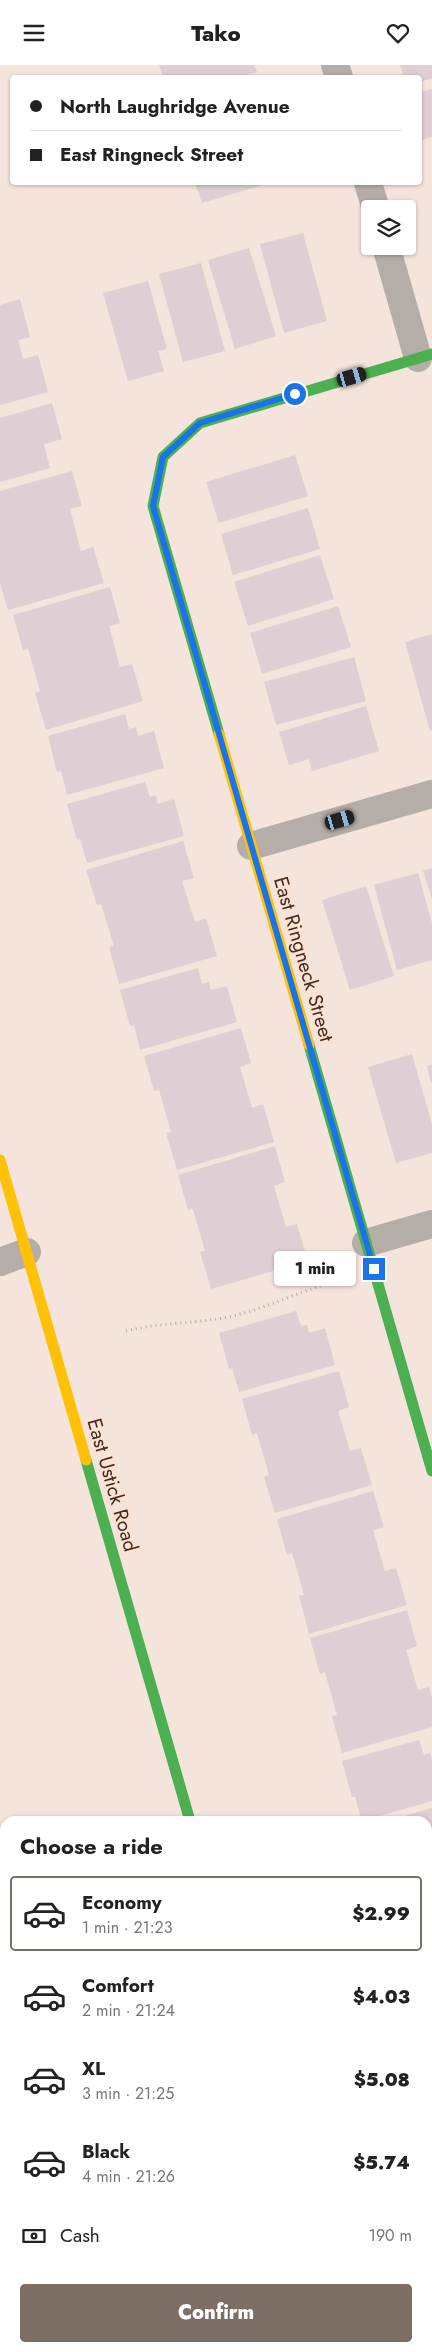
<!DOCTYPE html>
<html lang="en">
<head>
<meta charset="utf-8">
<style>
	body { margin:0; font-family:Jost,sans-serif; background:#f2f2f2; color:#222; height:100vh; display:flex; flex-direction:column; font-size:19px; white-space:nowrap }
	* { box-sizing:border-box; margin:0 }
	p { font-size:16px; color:#767676 }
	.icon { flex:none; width:28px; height:28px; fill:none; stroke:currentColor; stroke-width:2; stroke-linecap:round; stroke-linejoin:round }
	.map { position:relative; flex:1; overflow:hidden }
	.drawer { position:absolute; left:0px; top:1751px; width:432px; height:536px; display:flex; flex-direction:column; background:#fff; border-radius:15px 15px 0 0; box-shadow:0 1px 4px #0004 }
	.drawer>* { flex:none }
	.top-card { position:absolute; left:10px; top:10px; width:412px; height:110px; border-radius:5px; box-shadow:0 1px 4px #0004; display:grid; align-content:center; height:110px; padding:0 20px; background:#fff }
	.fabs { position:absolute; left:361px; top:135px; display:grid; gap:10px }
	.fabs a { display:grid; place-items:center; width:55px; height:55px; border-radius:5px; background:#fff; box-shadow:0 1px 4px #0004; font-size:25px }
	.end { position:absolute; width:22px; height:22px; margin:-11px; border:6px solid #1a73e8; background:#fff; box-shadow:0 0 0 2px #fff }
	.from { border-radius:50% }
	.bubble { position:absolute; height:35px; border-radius:5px; background:#fff; box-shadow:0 1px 4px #0004; font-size:16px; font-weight:800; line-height:35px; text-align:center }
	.car { position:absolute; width:15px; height:30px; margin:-15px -8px; border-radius:6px; box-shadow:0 0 4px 1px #0007; background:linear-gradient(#222 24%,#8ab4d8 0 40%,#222 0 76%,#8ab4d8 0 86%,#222 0) }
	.top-card b { display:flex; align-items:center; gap:18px; height:48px; font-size:19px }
	.top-card b+b { border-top:1px solid #e0e0e0 }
	.top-card i { width:12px; height:12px; background:#222 }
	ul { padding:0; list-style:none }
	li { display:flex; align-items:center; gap:15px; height:75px; margin:0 10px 8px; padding:0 10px; border:2px solid transparent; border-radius:5px }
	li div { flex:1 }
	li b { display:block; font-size:19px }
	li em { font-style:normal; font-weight:800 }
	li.current { border-color:#7c6d65 }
	li>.icon { width:45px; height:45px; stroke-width:1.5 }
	h2 { padding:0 20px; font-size:22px; line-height:60px }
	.pay { display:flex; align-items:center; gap:12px; height:55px; padding:0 20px; font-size:19px }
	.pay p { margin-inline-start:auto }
	.cta { display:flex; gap:10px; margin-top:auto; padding:10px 20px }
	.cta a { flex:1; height:58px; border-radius:5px; background:#7c6d65; color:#fff; font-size:20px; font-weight:800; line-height:58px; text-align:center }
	header { display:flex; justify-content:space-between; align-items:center; height:65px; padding:0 20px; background:#fff; font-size:22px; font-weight:800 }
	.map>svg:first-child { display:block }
	.building { fill:#dfced3 }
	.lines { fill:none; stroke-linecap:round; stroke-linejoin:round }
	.path { stroke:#b2aaa6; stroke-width:3; stroke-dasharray:1 4; stroke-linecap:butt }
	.street { stroke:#b4ada8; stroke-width:28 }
	.fast { stroke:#4caf50; stroke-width:11 }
	.slow { stroke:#ffc107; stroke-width:11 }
	.route { stroke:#1a73e8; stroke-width:6 }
	.labels { text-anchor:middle; stroke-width:4.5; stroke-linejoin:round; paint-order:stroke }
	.street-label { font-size:20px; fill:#3b2d25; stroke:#ffe1d1 }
</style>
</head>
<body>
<header><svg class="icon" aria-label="menu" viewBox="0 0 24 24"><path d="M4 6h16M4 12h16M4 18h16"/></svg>Tako<svg class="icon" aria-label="heart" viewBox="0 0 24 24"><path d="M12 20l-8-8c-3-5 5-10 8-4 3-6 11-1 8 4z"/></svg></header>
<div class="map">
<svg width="432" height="2287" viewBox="0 0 432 2287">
	<rect width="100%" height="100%" fill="#f4e4dc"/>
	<g class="building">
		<polygon points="159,0 254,0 257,7 239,12 163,12"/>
		<polygon points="400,0 432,0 432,13 420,17 420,12 404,12"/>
		<polygon points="432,24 432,72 422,75 420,27"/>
		<polygon points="195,118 269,118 202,138"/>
		<polygon points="303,168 327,256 284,268 260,179"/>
		<polygon points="249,183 276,271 235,284 208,195"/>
		<polygon points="201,198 225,286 183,297 159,209"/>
		<polygon points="148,216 167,284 158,286 164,306 128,316 103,228"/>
		<polygon points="20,234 30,272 18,275 23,294 38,290 48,327 0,340 0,240"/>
		<polygon points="52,338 62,374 44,379 50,403 0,417 0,353"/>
		<polygon points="295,390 308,431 219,458 206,417"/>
		<polygon points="72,406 82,441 70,444 81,486 93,482 104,518 8,545 0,518 0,426"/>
		<polygon points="308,443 320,484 233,510 221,469"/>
		<polygon points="320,490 334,534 248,561 234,517"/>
		<polygon points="110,522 120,558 109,561 120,602 132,599 143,636 46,665 35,628 40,626 28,584 23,585 13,550"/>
		<polygon points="338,541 351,582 262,609 250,568"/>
		<polygon points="432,569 432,665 430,666 405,577"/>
		<polygon points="354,592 366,636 276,660 264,617"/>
		<polygon points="366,641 379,686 312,706 309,694 289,700 279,667"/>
		<polygon points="125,649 129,664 136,662 138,671 154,666 164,703 67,730 61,706 57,707 48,671"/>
		<polygon points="145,717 150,732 156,730 158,739 174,734 184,771 87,798 80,774 77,775 67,739"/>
		<polygon points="183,776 194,813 182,816 195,857 206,853 217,891 119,919 109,882 114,881 101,839 97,840 86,805"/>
		<polygon points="432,803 432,834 423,806"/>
		<polygon points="418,808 432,858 432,895 397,905 374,820"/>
		<polygon points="366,821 394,911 350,925 322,835"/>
		<polygon points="198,903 202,919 209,917 211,925 227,921 237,957 140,985 134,960 130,961 120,925"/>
		<polygon points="241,963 251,998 240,1002 252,1043 263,1039 274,1077 177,1105 166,1068 171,1067 159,1025 154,1026 144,991"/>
		<polygon points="412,989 432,1059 432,1088 396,1098 368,1002"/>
		<polygon points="432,1000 432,1018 431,1018 427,1001"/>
		<polygon points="275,1081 285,1117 274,1121 286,1162 297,1159 308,1196 211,1224 200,1187 205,1186 193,1144 188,1145 178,1110"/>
		<polygon points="296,1246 301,1261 307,1260 309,1268 325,1263 335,1300 239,1327 232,1303 229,1304 219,1268"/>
		<polygon points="339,1306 349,1342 338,1346 350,1386 361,1383 372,1420 275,1448 264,1412 269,1410 257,1368 252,1370 242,1334"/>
		<polygon points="373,1426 384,1462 373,1465 385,1506 396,1503 407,1540 309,1569 299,1531 304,1530 292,1488 287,1490 277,1454"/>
		<polygon points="407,1545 417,1581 406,1585 418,1625 429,1622 432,1633 432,1662 342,1688 332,1651 337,1650 325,1607 320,1609 310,1573"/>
		<polygon points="419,1675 424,1690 430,1688 432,1695 432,1736 362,1756 355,1732 352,1732 342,1696"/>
		<polygon points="432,1743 432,1867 428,1868 428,1756 387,1756"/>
		<polygon points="432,1874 432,1938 428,1940 428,1875"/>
		<polygon points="0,1925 5,1930 5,2021 0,2016"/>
		<polygon points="432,1946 432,1999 431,1999 428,1985 428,1947"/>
		<polygon points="5,2214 5,2276 0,2271 0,2219"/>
		<polygon points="11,2282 91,2282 86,2287 15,2287"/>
	</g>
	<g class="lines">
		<path class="path" d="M126,1266C161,1257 198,1259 233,1251C270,1242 305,1224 342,1214"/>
		<g class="street">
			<polyline points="335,0 339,12"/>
			<polyline points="368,118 376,144"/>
			<polyline points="386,181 418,293"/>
			<polyline points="251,781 432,729"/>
			<polyline points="366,1178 432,1159"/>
			<polyline points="0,1197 27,1187"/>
		</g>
		<g class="fast">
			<polyline points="219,669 153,441 163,392 200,358 432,289"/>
			<polyline points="309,980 432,1406"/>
			<polyline points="86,1395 190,1756"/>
			<polyline points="342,2282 343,2287"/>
		</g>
		<g class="slow">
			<polyline points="219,669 309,980"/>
			<polyline points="0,1095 86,1395"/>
		</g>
	</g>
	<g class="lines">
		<polyline class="route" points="295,329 200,358 163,392 153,441 374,1204"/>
	</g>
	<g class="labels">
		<g class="street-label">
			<text transform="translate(304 894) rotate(74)" y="7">East Ringneck Street</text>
			<text transform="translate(113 1420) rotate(74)" y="7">East Ustick Road</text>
		</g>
	</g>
</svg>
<div class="fabs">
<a><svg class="icon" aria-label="layers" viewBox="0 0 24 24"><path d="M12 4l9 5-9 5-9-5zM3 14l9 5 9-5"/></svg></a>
</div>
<i class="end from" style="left:295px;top:329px"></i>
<i class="end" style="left:374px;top:1204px"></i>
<div class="bubble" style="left:274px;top:1186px;width:82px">1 min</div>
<i class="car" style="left:352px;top:312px;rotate:74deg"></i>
<i class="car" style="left:340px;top:755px;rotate:74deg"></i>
<div class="top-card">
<b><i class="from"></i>North Laughridge Avenue</b>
<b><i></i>East Ringneck Street</b>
</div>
<section class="drawer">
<h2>Choose a ride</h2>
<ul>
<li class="current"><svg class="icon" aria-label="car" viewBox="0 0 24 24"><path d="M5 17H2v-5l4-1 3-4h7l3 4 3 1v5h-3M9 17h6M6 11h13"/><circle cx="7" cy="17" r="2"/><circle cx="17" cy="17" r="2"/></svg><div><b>Economy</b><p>1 min · 21:23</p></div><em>$2.99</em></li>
<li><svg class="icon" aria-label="car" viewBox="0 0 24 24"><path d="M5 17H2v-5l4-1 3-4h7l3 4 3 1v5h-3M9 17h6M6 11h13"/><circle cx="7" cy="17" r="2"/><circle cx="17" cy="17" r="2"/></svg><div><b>Comfort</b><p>2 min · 21:24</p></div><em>$4.03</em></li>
<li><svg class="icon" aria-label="car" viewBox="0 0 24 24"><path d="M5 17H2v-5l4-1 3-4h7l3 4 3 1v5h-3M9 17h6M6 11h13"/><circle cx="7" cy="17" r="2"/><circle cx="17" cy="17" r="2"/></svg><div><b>XL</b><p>3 min · 21:25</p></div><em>$5.08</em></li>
<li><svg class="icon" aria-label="car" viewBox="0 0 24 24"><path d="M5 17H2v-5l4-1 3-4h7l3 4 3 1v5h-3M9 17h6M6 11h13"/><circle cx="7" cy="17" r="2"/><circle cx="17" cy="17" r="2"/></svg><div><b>Black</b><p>4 min · 21:26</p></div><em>$5.74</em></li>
</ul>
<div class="pay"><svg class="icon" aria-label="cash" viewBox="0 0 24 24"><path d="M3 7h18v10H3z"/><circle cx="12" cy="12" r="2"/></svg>Cash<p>190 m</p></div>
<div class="cta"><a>Confirm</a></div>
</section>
</div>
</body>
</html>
